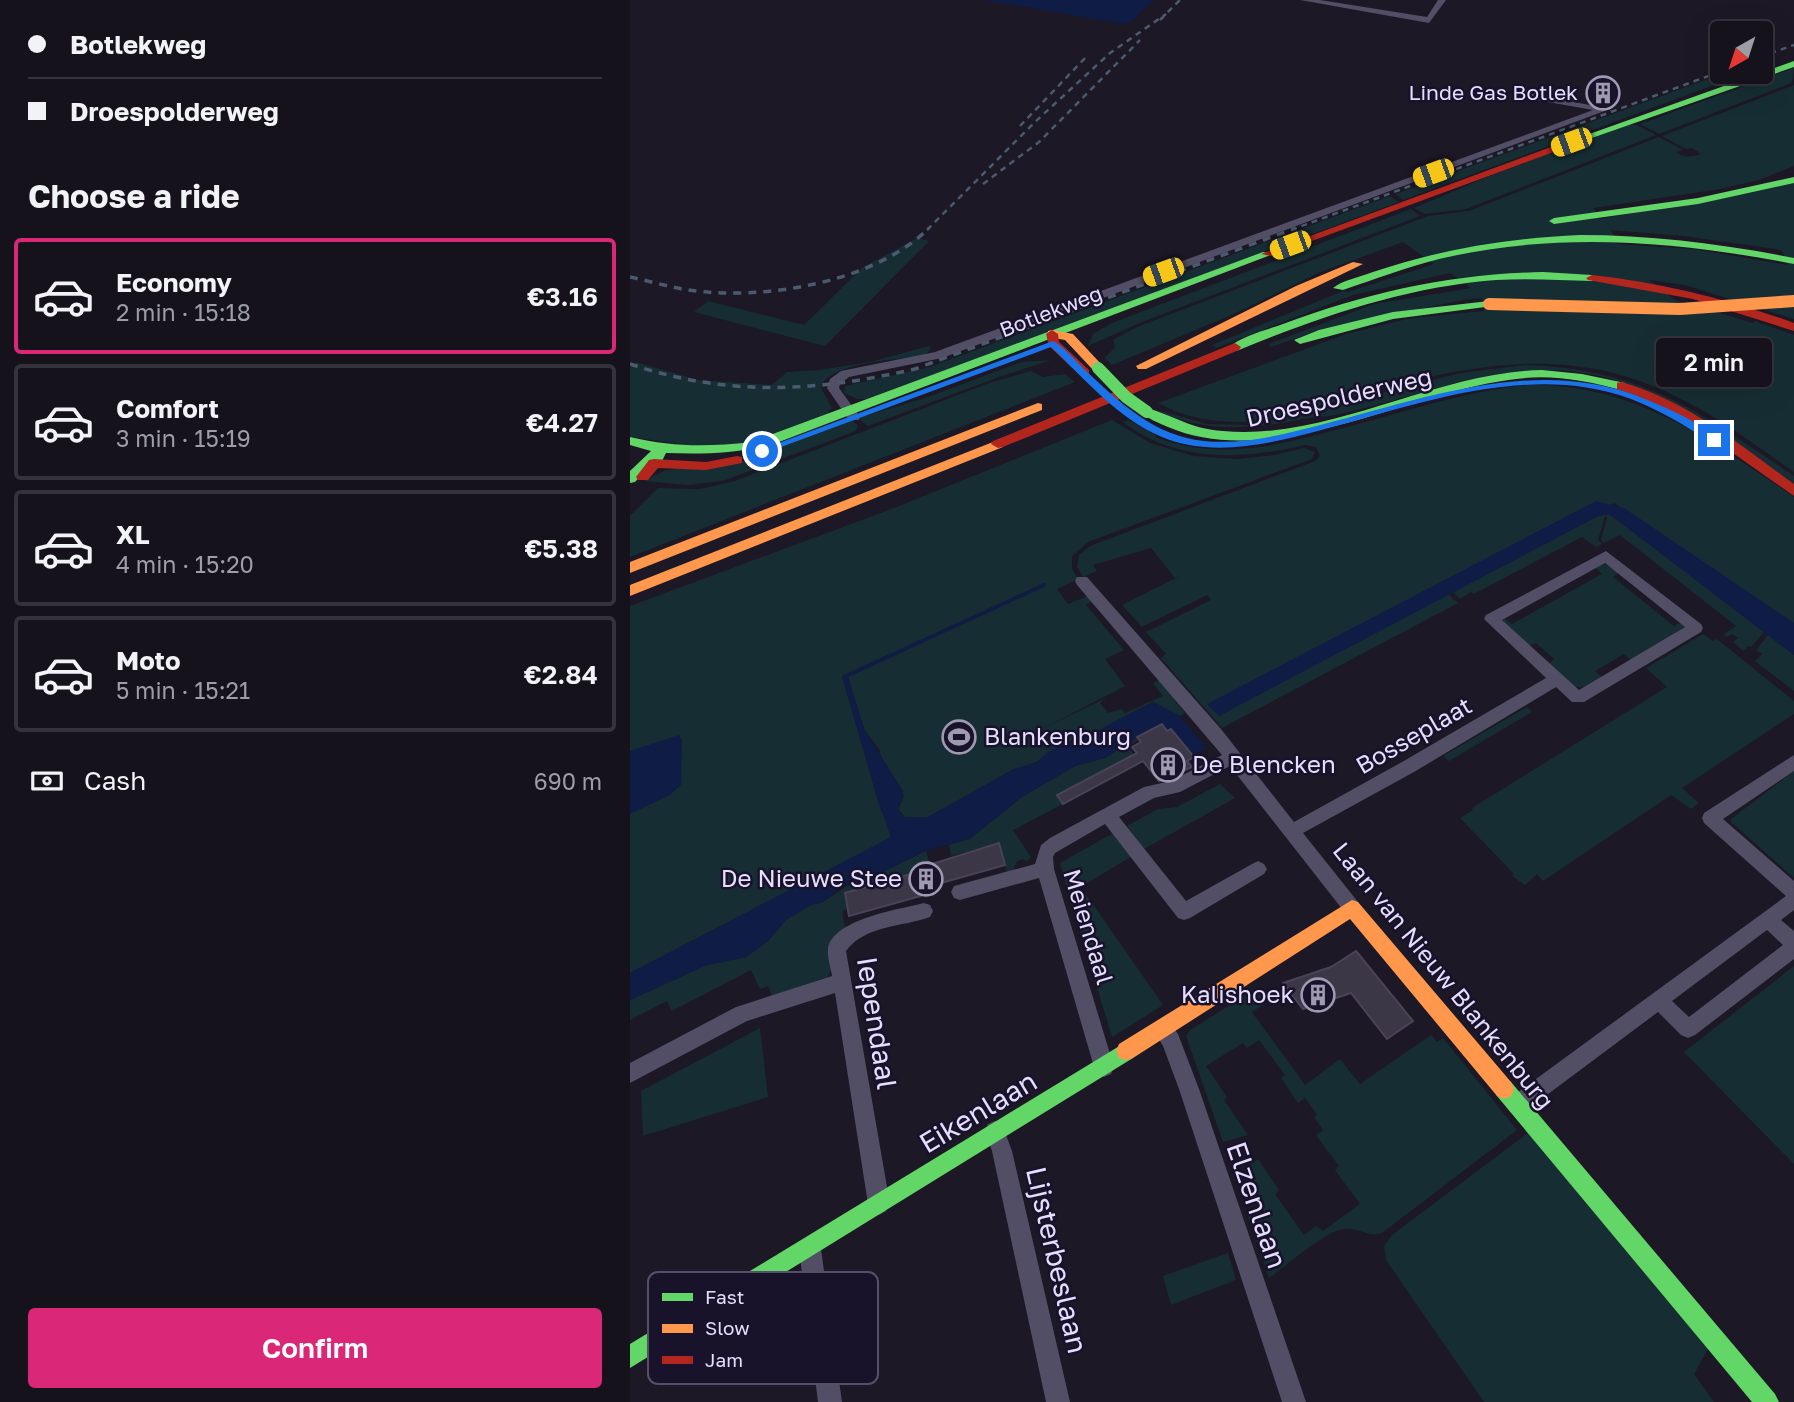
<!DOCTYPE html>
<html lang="en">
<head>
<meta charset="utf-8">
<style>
	body { margin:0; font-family:"Golos Text",sans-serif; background:#222029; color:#f1f3f6; height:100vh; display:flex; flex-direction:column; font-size:26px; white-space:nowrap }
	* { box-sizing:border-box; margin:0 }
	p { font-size:23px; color:#9d9ea3 }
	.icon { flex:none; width:38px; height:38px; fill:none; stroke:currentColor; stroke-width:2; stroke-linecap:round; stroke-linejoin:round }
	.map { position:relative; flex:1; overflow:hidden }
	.sheet { display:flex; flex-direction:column; background:#15121c; width:630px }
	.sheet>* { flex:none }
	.hud { display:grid; align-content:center; height:154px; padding:0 28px; background:#15121c }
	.needle { width:46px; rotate:219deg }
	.fabs { position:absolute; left:1080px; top:21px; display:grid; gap:14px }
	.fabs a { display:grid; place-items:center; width:63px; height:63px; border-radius:7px; background:#15121c; box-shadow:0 7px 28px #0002,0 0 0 2px #34323b; font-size:35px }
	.end { position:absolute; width:32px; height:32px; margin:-16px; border:9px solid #1a73e8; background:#fff; box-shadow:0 0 0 4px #fff }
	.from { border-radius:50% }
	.bubble { position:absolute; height:49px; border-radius:7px; background:#15121c; box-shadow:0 7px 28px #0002,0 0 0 2px #34323b; font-size:23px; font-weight:600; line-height:49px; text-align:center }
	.car { position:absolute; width:21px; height:42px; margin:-21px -10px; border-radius:9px; box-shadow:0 0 5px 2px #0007; background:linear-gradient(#f5c518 24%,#345 0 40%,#f5c518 0 76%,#345 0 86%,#f5c518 0) }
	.hud b { display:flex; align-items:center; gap:24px; height:66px; font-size:26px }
	.hud b+b { border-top:2px solid #34323b }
	.hud i { width:18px; height:18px; background:#f1f3f6 }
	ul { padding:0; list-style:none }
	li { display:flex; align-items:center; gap:21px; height:116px; margin:0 14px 10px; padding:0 14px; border:4px solid #34323b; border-radius:7px }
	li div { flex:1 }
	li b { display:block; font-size:26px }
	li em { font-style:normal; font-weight:600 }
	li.on { border-color:#db2777 }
	li>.icon { width:63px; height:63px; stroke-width:1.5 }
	h2 { padding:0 28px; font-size:32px; line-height:84px }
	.pay { display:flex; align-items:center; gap:18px; height:77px; padding:0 28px; font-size:26px }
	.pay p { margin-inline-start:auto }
	.button { display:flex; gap:14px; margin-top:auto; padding:14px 28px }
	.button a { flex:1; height:80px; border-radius:7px; background:#db2777; color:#fff; font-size:28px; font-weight:600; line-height:80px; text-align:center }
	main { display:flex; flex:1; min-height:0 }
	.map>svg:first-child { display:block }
	.green { fill:#162e33; fill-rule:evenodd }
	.water { fill:#0e1c46 }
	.building { fill:#3b3746; stroke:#4a4358; stroke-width:2 }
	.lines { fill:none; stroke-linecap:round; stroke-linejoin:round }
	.street { fill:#524e65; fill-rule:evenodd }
	.fast { fill:#63d668; fill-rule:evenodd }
	.slow { fill:#ff974d; fill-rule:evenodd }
	.jam { fill:#b3261e; fill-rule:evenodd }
	.rail-far1 { stroke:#4b5a6e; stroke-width:2.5; stroke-dasharray:6 5; stroke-linecap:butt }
	.rail { stroke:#4b5a6e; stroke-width:3.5; stroke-dasharray:8 7; stroke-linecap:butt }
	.fast-bridge { stroke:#63d668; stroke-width:12 }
	.slow-bridge { stroke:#ff974d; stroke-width:12 }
	.route { fill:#1a73e8 }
	.labels { text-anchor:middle; stroke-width:5; stroke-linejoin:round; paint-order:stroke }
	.far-poi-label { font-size:21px; fill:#e5defe; stroke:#19122b; text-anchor:end }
	.far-street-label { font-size:21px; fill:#e5defe; stroke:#19122b }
	.street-label { font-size:24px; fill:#e5defe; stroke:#19122b }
	.poi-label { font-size:24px; fill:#e5defe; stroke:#19122b; text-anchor:start }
	.near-street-label { font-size:28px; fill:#e5defe; stroke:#19122b }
	.key { fill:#19122b; stroke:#564f6a; stroke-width:2 }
	.key-label { font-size:19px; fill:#e5defe }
</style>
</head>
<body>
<main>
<section class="sheet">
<div class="hud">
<b><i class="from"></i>Botlekweg</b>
<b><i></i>Droespolderweg</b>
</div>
<h2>Choose a ride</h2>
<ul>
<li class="on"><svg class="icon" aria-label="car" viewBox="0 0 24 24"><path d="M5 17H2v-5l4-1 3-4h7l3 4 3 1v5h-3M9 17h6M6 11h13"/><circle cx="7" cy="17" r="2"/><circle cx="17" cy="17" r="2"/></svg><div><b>Economy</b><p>2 min · 15:18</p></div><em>€3.16</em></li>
<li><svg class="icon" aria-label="car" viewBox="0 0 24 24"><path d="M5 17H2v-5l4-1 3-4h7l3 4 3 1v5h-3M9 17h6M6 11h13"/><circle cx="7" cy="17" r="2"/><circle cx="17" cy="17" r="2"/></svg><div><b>Comfort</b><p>3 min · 15:19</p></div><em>€4.27</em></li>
<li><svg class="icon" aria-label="car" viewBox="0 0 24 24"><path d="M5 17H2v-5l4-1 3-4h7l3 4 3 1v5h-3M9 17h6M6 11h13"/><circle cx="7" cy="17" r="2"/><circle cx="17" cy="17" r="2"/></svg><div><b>XL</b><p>4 min · 15:20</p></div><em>€5.38</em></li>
<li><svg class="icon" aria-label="car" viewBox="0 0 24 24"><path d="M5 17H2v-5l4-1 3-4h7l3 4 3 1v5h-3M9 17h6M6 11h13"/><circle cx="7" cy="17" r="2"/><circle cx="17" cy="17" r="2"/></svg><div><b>Moto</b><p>5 min · 15:21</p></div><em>€2.84</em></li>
</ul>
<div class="pay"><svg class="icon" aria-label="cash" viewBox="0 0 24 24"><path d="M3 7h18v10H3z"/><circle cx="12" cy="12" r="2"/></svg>Cash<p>690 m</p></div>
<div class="button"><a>Confirm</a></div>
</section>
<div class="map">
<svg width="1164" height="1402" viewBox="0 0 1164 1402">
	<rect width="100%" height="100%" fill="#1c1825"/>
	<g class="green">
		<polygon points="1164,68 1162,83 1029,134 1010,124"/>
		<polygon points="1097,72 1119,72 773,200 766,194"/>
		<path d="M1164,85V166L1129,180L1090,189L964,208L969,219L1164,183V319L1055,285L1019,280L1045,300L1123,323L1125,321L1164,335V472C1125,445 1086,415 1043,395C908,329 780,383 645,418C603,426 563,422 528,403L716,334L781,318L854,311L852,298L838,299L692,329L641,347L639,344L744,304L841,288L820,273L723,295L586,348L582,345L713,291L718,292L804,264L773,242L688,273L606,313L482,365L475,358L485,347L483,340L507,327L798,216L839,211L1029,137L1053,150L1046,152C1054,158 1062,157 1071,154L1062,148L1056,149L1032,136ZM981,230L1053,236L1146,249L1152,251L1158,265L1063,249L987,244Z"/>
		<polygon points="999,124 1007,125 1026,135 836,209 795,214 784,208 860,176"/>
		<polygon points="760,196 769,202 237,399 227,399 214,393 215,386 300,367"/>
		<polygon points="781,209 790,216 512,322 458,346 463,334 482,323"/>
		<polygon points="287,238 299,241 195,346 64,312 78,301 174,325 232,268"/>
		<path d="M299,346L301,348L295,356C271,359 197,362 191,388L202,408L196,415L135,440L81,448L0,437V367L6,362L68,380L142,385L157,372L189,370L240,362Z"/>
		<polygon points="421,360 369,377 238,426 228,418 298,397 391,362"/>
		<path d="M895,365C1015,369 1069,412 1164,476V484C1100,438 1040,389 960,374C872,357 790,398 705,415C695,417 684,417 673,419C621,430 572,433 524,409L577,424L623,425L831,373Z"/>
		<polygon points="401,371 413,377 435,374 445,382 0,557 0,516 28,488 70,489 105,481 359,383"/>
		<path d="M898,385C1004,383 1081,440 1164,497V623L984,503L819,595L828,603L592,728L531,658L536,654L516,632L581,600L577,595L512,627L492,605L556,573L545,578L521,548L463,565L467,571L453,577L447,567L449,555L460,546L685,461L690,456L686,447L675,445C613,460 546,463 493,422L498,420L526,435L525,437C588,461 646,446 709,429C771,413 834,391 898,385Z"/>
		<polygon points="223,420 228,426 226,431 93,481 58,485 14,481 36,470 108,463"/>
		<polygon points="482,420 520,443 563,456 609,459 644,455 674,448 685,452 682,459 458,542 442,556 442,569 448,579 427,589 438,604 460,595 465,600 456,605 494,650 475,659 495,686 412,729 476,698 470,703 478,713 491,709 495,713 533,696 523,683 531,679 547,698 544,700 555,713 550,716 523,702 461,734 431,745 407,762 384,769 298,817 275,817 268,809 274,797 271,788 253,762 249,749 234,729 218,677 416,586 414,583 212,676 249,804 262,837 0,973 0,606 259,510"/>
		<polygon points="979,514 986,518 1134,632 1121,647 1118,646 1113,651 1103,642 1108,638 1102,634 1097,637 1093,635 1106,626 990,535 974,543 971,540 977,517 975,516 968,540 972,544 966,547 952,537 844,594 841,592 830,599 823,592 968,516"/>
		<path d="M974,564L990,572L983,577L1044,626L1052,622L1054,627L1002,661L994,654L965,671L973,678C941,696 942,686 917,665L924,659L906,643L897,647L873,622L874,618L882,624L972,574L965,567Z"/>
		<polygon points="1073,634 1083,641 1087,639 1164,701 1164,714 1052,788 1069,803 1061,809 1041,795 913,881 907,874 895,885 882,876 884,874 830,818 843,810 842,808 1037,687 1016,668"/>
		<polygon points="1138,635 1164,655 1164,691 1125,661 1132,654 1126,650"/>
		<polygon points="897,707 902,712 819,761 813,756"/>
		<polygon points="507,737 509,740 498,746 504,755 433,804 383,830 401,857 396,862 394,859 387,861 382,873 377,874 369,843 321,856 319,845 341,838 392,797 445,766 475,758"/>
		<polygon points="1164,771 1164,878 1101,822 1101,819"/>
		<polygon points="590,784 605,798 514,849 497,826 528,809 547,807"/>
		<polygon points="487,831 504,855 439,894 430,863"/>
		<polygon points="296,851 299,862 286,866 288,872 215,893 217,909 212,911 215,928 203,939 202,968 198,977 142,996 138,986 130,989 121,970 42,1011 37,1001 0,1020 0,1000 77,965 116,957 138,941 156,920 181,905 193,902 226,880 240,878"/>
		<polygon points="455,893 533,1005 482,1037 441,901"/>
		<polygon points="1164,966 1164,1164 1054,1052"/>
		<path d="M626,989L636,1003L622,1012L675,1085L710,1059L730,1084L801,1035L807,1042L813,1038L887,1130L752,1233C739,1238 728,1227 714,1229C695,1231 656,1266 639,1278L618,1216L632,1206L618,1166L628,1159L649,1190L645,1194L674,1235L686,1226L693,1231L730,1204L705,1170L709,1166L686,1135L693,1130L684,1117L687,1115L675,1098L668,1103L651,1078L655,1075L629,1040L617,1048L613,1043L576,1066L597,1097L594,1100L618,1135L593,1142L556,1036L560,1030Z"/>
		<polygon points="130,1028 138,1097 13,1136 11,1091"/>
		<polygon points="898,1133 1078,1349 1064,1374 1084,1402 854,1402 756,1260 754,1246 762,1235"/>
		<polygon points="598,1253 606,1280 541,1305 533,1276"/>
	</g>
	<g class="water">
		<polygon points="353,0 524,0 502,21 494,24"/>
		<polygon points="966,501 994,508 1164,623 1164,655 979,514 968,516 589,716 577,704"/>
		<polygon points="415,583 416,586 218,677 234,729 273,791 273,799 268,807 269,812 275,817 298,817 384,769 407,762 419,751 461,734 523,702 549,715 577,748 563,756 531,724 475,758 445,766 392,797 341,838 296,851 240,878 226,880 211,887 193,902 181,905 156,920 138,941 116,957 77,965 0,1000 0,973 261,837 249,804 212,676"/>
		<polygon points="49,735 52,740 51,785 40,795 0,814 0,751"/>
	</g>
	<g class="building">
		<polygon points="532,724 537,731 541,729 564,757 557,761 562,767 529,781 513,761 433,804 427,795 507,753 502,747 511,742 507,737"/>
		<polygon points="369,843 375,865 304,885 305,892 219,916 215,893 288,872 286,866 299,862 299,865"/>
		<polygon points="726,951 783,1021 757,1039 721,993 673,1009 653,983 701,967"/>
	</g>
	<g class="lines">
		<g class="street">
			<polygon points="670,0 690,0 797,17 808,0 816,0 799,23"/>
			<polygon points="893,92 980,109 312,358 219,377 210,384 209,388 230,417 229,420 219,420 197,388 200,379 211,371 305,352 963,110 890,97 890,93"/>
			<path d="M976,551L1071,624L1073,628L1071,632L954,702H942L926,687L784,772L673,833L728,902L731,908L728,914L722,916L716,914L600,766L550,792L524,798L489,817L556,901L622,864L628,861L634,864L637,869L634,874L560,918L554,920L548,918L475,824L425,853L423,857L424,869L484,1067L481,1074L474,1077L467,1074L464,1067L409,878L330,900L324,898L321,892L324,886L405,864L411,845L420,838L514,787L541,781L592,755L447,585L445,581L447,577H457L591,729L664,822L772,762L916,678L854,619L856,615ZM975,563L1055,627L949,690L872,620Z"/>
			<path d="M1164,755V771L1093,819L1164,881V910L1151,920L1164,931V959L1065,1035L1058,1038L1051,1035L1028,1012L894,1112L887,1115L880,1112L877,1105L880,1098L1156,896L1074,823L1072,818L1074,813ZM1137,930L1153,945L1059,1017L1042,1001Z"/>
			<path d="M294,903L300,905L303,911L300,917C273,927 235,925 216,951L260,1204L256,1211L249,1215L242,1211L238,1204L205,993L117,1021L0,1083V1063L106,1007L202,976C201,968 197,957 198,949C202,919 271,909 294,903Z"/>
			<polygon points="533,1020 540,1023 548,1034 569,1089 676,1402 652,1402 549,1089 533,1046 523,1029 526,1023"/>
			<polygon points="365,1121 372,1124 382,1151 440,1402 416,1402 362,1151 355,1131 358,1124"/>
			<polygon points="180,1238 188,1241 191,1249 212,1402 188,1402 169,1249 172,1241"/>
		</g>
		<g class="fast">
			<polygon points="1164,61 1164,67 959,139 951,137"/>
			<polygon points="1164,177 1164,183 1068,204 924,224 919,221 924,218 1068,198"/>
			<path d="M950,235C1023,235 1093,244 1164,258V264C1046,241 927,231 809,259C777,267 745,279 713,290L703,288C713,280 730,277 743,272C811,249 879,238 950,235Z"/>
			<path d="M633,252L643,254L149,442C111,454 75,454 36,453L32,461L24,462L5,482L0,483V471L21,451L0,445V437C42,447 78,447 121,442Z"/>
			<path d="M913,272L962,275L968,278L962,281C930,280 898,278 866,280C776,287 692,316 609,350L605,351L599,347C612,336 636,330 653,324C740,292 820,274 913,272Z"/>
			<polygon points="859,301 863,302 863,306 763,319 670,344 664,340 689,330 763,312"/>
			<path d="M912,370L952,374L995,383L997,386L991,390C957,381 921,374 886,379C779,391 643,472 538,427C529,423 518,419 511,412L517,408C545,416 561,429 593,431C699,441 805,372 912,370Z"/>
			<polygon points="496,1042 503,1044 506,1051 503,1058 0,1368 0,1344"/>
			<polygon points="874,1079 881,1082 1145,1394 1149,1402 1122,1402 867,1096 864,1089 867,1082"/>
		</g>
		<g class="slow">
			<polygon points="723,262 733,264 516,369 508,369 506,366 666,286"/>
			<polygon points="422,330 443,334 472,365 472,371 464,371 435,340 418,337 418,331"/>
			<polygon points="408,403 412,404 412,410 0,573 0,562"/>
			<polygon points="368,440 373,441 373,447 0,596 0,585"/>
			<polygon points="722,900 728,902 881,1082 884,1089 881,1096 874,1099 867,1096 720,919 503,1058 496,1060 489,1058 486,1051 489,1044"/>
		</g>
		<g class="jam">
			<polygon points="956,134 961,137 959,139 641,256 631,254"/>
			<path d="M962,275C1032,283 1098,299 1164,323V331L1063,299L958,280L956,278Z"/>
			<polygon points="422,330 428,334 429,342 459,370 459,376 451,376 419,346 416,334"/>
			<polygon points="605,343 611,347 609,350 373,447 368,448 361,444 363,441"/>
			<path d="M991,382C1057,400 1110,445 1164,484V496L1056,420L1010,397L987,389V383Z"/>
			<polygon points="107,456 112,457 112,463 76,470 28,468 18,480 8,480 6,477 19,460 24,459 76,462"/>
		</g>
		<g class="rail-far1">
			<polyline points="530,20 550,0"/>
			<polyline points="1130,57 1164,45"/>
			<polyline points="390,126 457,56"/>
			<polyline points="353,184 409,142 510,40"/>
			<polyline points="297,230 405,122 480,53 536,14"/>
			<polyline points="661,230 1092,71"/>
		</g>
		<g class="rail">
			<path d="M0,277C19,281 39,287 58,290C132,301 244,283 299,228"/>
			<path d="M0,364C98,397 185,392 285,369L666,228"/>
		</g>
		<polyline class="fast-bridge" points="468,368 496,397 517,412"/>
		<polyline class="slow-bridge" points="859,304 1050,309 1164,301"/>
	</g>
	<path class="route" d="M423,341C434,347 445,360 454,369C489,402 524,436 574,441C615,445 655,434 694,424C800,397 913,354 1020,401C1043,411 1070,422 1088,440L1080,442C1055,425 1029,410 1001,399C897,361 785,406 684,432C635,445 580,457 532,437C488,419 455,379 421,347L135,453L127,451Z"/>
	<defs>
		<symbol id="building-ring" viewBox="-11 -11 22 22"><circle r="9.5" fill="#19122b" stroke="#9f99b2" stroke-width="1.5"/><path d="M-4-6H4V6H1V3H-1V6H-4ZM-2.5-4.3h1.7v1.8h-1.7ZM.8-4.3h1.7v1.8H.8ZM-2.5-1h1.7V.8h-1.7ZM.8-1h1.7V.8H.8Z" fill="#9f99b2"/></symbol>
		<symbol id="stadium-ring" viewBox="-11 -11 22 22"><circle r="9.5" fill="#19122b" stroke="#9f99b2" stroke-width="1.5"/><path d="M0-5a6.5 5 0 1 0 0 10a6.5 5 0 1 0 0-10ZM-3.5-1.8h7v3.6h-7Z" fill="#9f99b2"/></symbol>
	</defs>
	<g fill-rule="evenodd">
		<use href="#building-ring" x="954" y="74" width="38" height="38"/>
		<use href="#stadium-ring" x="310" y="718" width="38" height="38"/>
		<use href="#building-ring" x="519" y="746" width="38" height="38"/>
		<use href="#building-ring" x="277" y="860" width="38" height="38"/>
		<use href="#building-ring" x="669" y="976" width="38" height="38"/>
	</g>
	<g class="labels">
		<g class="far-poi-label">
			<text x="948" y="100">Linde Gas Botlek</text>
		</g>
		<g class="far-street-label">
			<text transform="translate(421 312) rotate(-21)" y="7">Botlekweg</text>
		</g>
		<g class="street-label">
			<text transform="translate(709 398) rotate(-13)" y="8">Droespolderweg</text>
			<text transform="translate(784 736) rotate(-30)" y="8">Bosseplaat</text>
			<text transform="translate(458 927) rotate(73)" y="8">Meiendaal</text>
			<text transform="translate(813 976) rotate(51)" y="8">Laan van Nieuw Blankenburg</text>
		</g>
		<g class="poi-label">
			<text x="354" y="745">Blankenburg</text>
			<text x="562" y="773">De Blencken</text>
			<text x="272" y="887" text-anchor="end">De Nieuwe Stee</text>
			<text x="664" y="1003" text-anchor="end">Kalishoek</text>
		</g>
		<g class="near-street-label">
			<text transform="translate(247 1023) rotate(81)" y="10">Iependaal</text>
			<text transform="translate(348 1112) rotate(-31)" y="10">Eikenlaan</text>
			<text transform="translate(627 1205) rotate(71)" y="10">Elzenlaan</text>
			<text transform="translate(427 1260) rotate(77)" y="10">Lijsterbeslaan</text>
		</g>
	</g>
	<rect x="18" y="1272" width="230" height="112" rx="10" class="key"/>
	<rect x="32" y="1293" width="31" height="8" fill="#63d668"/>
	<rect x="32" y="1324" width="31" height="9" fill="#ff974d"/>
	<rect x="32" y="1356" width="31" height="8" fill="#b3261e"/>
	<g class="key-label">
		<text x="75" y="1304">Fast</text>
		<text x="75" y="1335">Slow</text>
		<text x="75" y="1367">Jam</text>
	</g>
</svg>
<div class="fabs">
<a><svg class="needle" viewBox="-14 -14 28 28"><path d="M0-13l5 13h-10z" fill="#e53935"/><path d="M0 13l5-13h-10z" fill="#9d9ea3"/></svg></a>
</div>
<i class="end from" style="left:132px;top:451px"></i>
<i class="end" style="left:1084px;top:440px"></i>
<div class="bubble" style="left:1026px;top:338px;width:116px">2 min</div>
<i class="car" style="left:941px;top:142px;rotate:250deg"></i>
<i class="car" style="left:803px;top:173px;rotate:250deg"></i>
<i class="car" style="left:660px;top:245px;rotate:250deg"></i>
<i class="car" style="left:533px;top:272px;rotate:250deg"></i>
</div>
</main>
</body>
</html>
